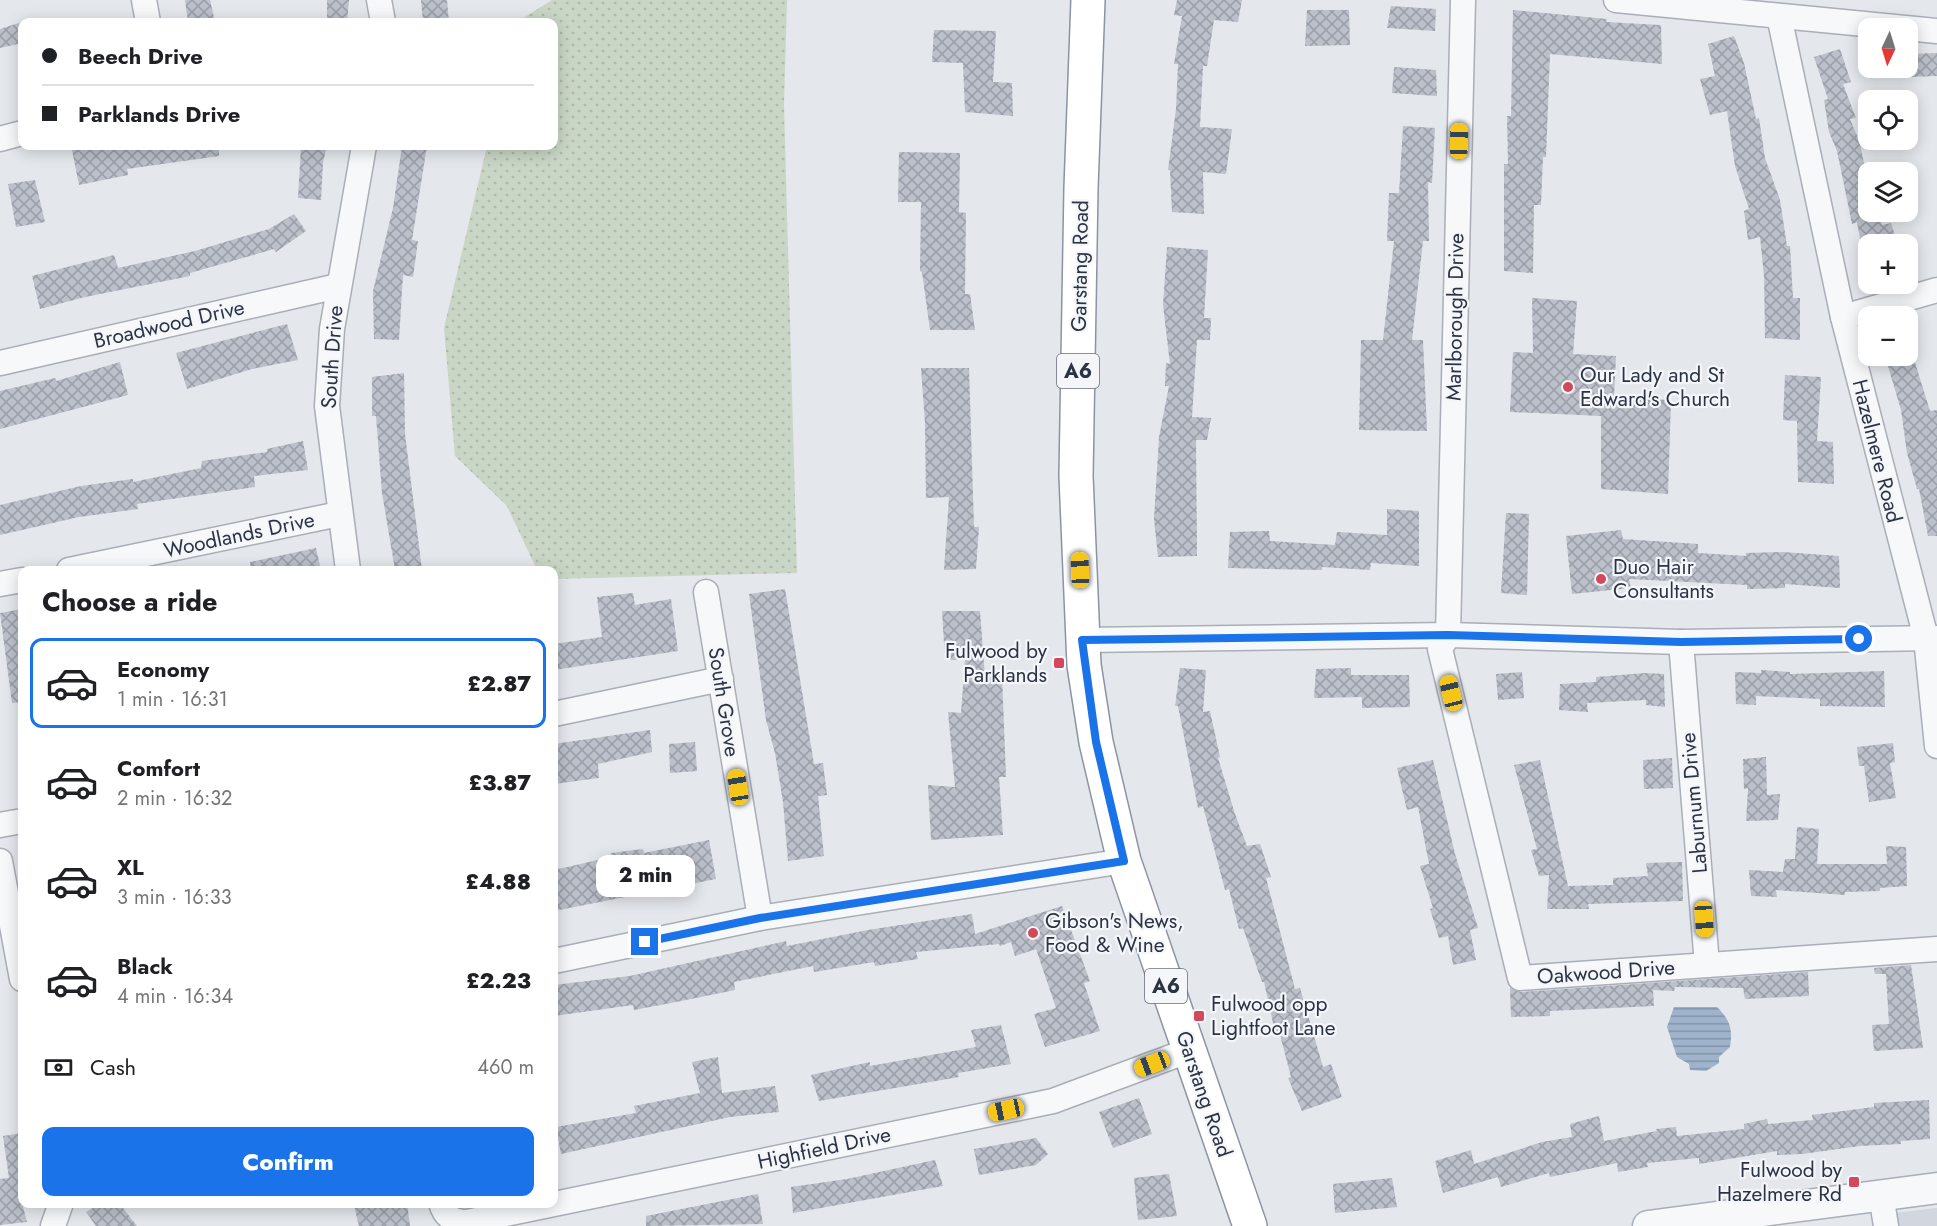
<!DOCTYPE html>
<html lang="en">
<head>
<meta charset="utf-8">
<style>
	body { margin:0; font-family:Jost,sans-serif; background:#f2f2f2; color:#202124; height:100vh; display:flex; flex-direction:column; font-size:22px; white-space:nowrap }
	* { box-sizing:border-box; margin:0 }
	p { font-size:20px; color:#757577 }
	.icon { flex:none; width:33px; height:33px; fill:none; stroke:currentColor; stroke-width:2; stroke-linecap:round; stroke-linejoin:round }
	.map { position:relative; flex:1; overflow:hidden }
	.drawer { position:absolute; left:18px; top:566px; width:540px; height:642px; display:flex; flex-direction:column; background:#fff; border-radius:12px; box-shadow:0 3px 15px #0003 }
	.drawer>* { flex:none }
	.banner { position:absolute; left:18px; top:18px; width:540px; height:132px; border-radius:12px; box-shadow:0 3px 15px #0003; display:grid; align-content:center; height:132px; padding:0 24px; background:#fff }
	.needle { width:39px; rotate:184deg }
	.tools { position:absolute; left:1858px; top:18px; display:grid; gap:12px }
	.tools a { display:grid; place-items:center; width:60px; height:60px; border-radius:12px; background:#fff; box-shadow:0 3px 15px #0003; font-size:30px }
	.end { position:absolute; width:27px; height:27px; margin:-14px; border:8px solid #1a73e8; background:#fff; box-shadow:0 0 0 3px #fff }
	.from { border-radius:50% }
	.bubble { position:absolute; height:42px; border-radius:12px; background:#fff; box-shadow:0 3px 15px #0003; font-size:20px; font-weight:800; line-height:42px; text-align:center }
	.car { position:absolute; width:18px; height:36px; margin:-18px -9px; border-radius:8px; box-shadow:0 0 4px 2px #0007; background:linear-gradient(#f5c518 24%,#345 0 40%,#f5c518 0 76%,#345 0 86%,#f5c518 0) }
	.banner b { display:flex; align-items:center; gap:21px; height:57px; font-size:22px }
	.banner b+b { border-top:2px solid #e0e0e0 }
	.banner i { width:15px; height:15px; background:#202124 }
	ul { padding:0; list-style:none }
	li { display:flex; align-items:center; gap:18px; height:90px; margin:0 12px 9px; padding:0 12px; border:3px solid transparent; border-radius:12px }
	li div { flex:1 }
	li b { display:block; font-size:22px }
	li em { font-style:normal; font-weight:800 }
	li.on { border-color:#1a73e8 }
	li>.icon { width:54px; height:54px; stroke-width:1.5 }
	h2 { padding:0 24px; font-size:27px; line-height:72px }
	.pay { display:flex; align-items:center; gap:15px; height:66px; padding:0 24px; font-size:22px }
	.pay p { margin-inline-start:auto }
	.cta { display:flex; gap:12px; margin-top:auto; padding:12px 24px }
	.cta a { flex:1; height:69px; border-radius:12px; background:#1a73e8; color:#fff; font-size:24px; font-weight:800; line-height:69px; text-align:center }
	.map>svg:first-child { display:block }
	.built { fill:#d2d6de }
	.green { fill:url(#green-dots) }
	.water { fill:url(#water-rules) }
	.building { fill:url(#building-cross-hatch) }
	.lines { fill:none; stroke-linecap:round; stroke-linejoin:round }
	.minor-casing { stroke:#a9aeb7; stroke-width:27 }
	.tertiary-casing { stroke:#a9aeb7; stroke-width:33 }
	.trunk-casing { stroke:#8b94a3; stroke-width:36 }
	.minor { stroke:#f7f8fa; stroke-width:24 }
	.tertiary { stroke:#f7f8fa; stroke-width:30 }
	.trunk { stroke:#fff; stroke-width:33 }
	.route { stroke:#1a73e8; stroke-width:8 }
	.poi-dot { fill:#d1495b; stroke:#f4f6f9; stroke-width:2 }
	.labels { text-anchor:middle; stroke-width:4.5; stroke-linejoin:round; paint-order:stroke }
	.shield { fill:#f4f6f9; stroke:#676e7b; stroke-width:1.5 }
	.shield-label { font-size:20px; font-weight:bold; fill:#2b3445 }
	.street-label { font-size:21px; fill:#2b3445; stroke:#f4f6f9 }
	.poi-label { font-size:21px; fill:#2b3445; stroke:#f4f6f9; text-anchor:start }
</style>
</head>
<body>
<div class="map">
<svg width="1937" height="1226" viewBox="0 0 1937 1226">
	<defs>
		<pattern id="green-dots" width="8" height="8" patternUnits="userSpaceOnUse" patternTransform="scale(1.5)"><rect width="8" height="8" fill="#c9d6c5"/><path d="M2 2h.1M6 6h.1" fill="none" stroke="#adb8ab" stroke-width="1.8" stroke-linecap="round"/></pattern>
		<pattern id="water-rules" width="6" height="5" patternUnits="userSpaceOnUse" patternTransform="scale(1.5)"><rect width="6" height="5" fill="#9fb4cc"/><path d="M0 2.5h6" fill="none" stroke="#8293a7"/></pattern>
		<pattern id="building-cross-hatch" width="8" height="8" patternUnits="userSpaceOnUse" patternTransform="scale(1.5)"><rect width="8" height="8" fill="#bbc0ca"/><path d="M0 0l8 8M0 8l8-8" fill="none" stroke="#989da6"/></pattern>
	</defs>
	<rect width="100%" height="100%" fill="#e4e7ec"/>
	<polygon class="built" points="1937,1208 1937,1226 1896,1226 1894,1213"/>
	<polygon class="green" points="552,0 787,0 784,105 797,573 554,579 554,570 537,570 507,506 455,456 444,328 487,146 554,146 554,22 517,22"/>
	<path class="water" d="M1674,1007H1717C1730,1020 1733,1029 1730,1047L1719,1057V1063L1706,1071L1690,1070L1689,1064L1677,1057L1667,1027Z"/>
	<g class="building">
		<polygon points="185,0 210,0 215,22 188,22"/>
		<polygon points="327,0 349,0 347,22 327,22"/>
		<polygon points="421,0 447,0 449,22 423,22"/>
		<polygon points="1177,0 1242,0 1238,22 1214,20 1207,66 1203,66 1200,127 1232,129 1226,174 1203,172 1204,214 1172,212 1170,170 1168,170 1176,109 1178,64 1174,64 1182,16 1174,15"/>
		<polygon points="1391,6 1436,9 1435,31 1387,28"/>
		<polygon points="1307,10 1349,10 1350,45 1305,46"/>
		<polygon points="1513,10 1607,19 1606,22 1661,25 1662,64 1550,54 1546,157 1543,157 1541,205 1534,205 1533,273 1504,271 1504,164 1508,164 1507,116 1511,116"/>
		<polygon points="22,22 22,43 0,48 0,29"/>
		<polygon points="934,30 996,31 993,82 1012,83 1013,116 965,112 963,63 932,62"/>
		<polygon points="1734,36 1744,63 1756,119 1759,118 1765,158 1780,200 1787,246 1790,246 1793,298 1800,298 1800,340 1765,338 1764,276 1760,237 1748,240 1744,211 1749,209 1735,166 1727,111 1710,115 1700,79 1715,76 1708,44"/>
		<polygon points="1840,49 1851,82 1843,84 1856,118 1850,119 1860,143 1869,189 1869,212 1877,212 1882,225 1891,223 1898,244 1861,244 1857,222 1852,224 1837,151 1829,132 1824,100 1828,99 1814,57"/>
		<polygon points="1937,53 1937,76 1908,77 1908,54"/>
		<polygon points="1394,67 1436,70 1437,96 1392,93"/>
		<polygon points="1403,126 1435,128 1432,183 1428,182 1429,241 1423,241 1412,340 1423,340 1427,431 1359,430 1361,340 1383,340 1394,241 1387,241 1389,193 1399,193"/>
		<polygon points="92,146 219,146 219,156 127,169 128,175 79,185 72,150"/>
		<polygon points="301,146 327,146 323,162 321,200 298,198"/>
		<polygon points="402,146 427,146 412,240 418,241 413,277 403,275 399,340 374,339 373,291 393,208"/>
		<polygon points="899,152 960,153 959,212 966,213 965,294 970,294 975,330 930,330 922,272 920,271 921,202 898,202"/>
		<polygon points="35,180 45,222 16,227 8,184"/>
		<polygon points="294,214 306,231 276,252 274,249 190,273 190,276 85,297 40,309 32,276 114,255 118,268 195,251 269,229"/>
		<polygon points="1167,247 1208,250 1204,318 1211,318 1210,340 1197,340 1192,417 1211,418 1207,440 1196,440 1197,556 1158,557 1154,519 1159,437 1169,386 1165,386 1166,363 1170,364 1163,305"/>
		<polygon points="1532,298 1577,301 1573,354 1616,356 1614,397 1671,400 1668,494 1601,489 1601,416 1510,412 1513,352 1533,353"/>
		<polygon points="287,324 298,360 252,369 187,389 176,353"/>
		<polygon points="1885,356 1913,356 1930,411 1937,410 1937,536 1928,536 1919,489 1917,489 1907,453 1901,410"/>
		<polygon points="120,362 128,395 0,429 0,391 55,378 56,381"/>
		<polygon points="921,368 969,368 974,527 979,527 976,569 944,570 949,497 926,498 925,423"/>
		<polygon points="404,373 405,434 422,570 395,570 382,493 376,416 372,416 372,377"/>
		<polygon points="1785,375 1821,377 1817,441 1833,442 1834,484 1798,482 1797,421 1783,420"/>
		<polygon points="303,441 308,470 254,476 255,487 137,504 138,509 79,517 0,535 0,505 81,486 133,479 133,482 201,468 202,461 267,452 267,449"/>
		<polygon points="1387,509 1419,511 1419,566 1371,563 1370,570 1322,567 1322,570 1228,568 1230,532 1269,531 1270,541 1335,545 1337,532 1387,535"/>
		<polygon points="1506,513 1529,514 1527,595 1501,593"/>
		<polygon points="1621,530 1623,539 1698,544 1698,553 1746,556 1746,553 1783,552 1839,556 1840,588 1785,584 1785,588 1747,589 1747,585 1629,579 1631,588 1572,594 1566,536"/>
		<polygon points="316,548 321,570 251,570 250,562"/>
		<polygon points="785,589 814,764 823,763 827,795 818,796 824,856 788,861 783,802 775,753 766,720 749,594"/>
		<polygon points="633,593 635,605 671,599 678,651 554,670 554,644 602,637 597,597"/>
		<polygon points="22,609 22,702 12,703 0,613"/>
		<polygon points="942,611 980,611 985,677 1002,676 1006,777 999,777 1003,835 931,840 928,785 955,787 948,712 961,713 965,660 945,660"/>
		<polygon points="1180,668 1206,670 1203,712 1210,711 1220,757 1218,758 1235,814 1247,846 1260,844 1271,877 1266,878 1295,989 1300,988 1323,1067 1331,1064 1342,1097 1302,1111 1288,1078 1291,1077 1279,1031 1275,1032 1264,982 1262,982 1243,928 1239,929 1229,889 1225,890 1203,806 1198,808 1178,706 1175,706"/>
		<polygon points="1351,668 1351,675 1409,675 1410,707 1362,708 1362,697 1314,698 1316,669"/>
		<polygon points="1761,670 1790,672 1790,674 1884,671 1885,707 1820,706 1820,699 1756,696 1756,705 1736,704 1735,672 1761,673"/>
		<polygon points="1522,672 1524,698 1498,700 1496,674"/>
		<polygon points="1645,673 1664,674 1665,707 1646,705 1646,700 1587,703 1588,712 1559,710 1560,684 1596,682 1596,677"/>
		<polygon points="650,730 652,752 598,764 599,778 554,784 554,744"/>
		<polygon points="695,742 697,771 670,773 669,744"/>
		<polygon points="1893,743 1895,762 1890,763 1896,798 1869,802 1864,766 1859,766 1857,747"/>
		<polygon points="1766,757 1767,795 1780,794 1778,820 1746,821 1748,788 1744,789 1743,759"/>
		<polygon points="1672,758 1673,788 1644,789 1643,760"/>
		<polygon points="1433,760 1455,854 1478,928 1470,930 1476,960 1453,965 1448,936 1439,938 1430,909 1433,908 1420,866 1429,864 1418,807 1407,810 1397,768"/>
		<polygon points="1540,760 1568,886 1613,885 1613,878 1648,876 1646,863 1682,862 1683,901 1588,904 1589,909 1547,909 1549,875 1539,876 1531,850 1537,849 1514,765"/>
		<polygon points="1797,827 1819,829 1817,864 1887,864 1886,846 1906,847 1907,886 1880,888 1880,891 1845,892 1845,895 1776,890 1777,897 1751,896 1749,870 1783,872 1785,859 1795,859"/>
		<polygon points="709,840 716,879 554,911 554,870 611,857 611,853 643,849 644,853"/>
		<polygon points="1062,906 1090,981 1084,983 1100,1031 1045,1047 1034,1014 1056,1008 1036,949 1015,956 1011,942 1000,946 999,944 916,952 918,959 875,966 874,962 814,972 813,966 734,982 735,990 676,1002 634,1010 633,1005 554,1016 554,985 630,976 786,941 787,946 868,930 972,914 975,934"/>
		<polygon points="1911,965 1923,1048 1874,1051 1872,1025 1889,1024 1886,974 1875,974 1874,968"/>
		<polygon points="1808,972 1809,996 1745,999 1743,988 1675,987 1674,991 1653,990 1654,1006 1550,1011 1550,1016 1511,1017 1510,988 1521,992"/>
		<polygon points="1001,1025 1011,1064 958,1073 959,1077 819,1101 811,1075 870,1062 870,1066 976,1047 971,1030"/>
		<polygon points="718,1057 722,1093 775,1086 779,1112 730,1117 561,1154 556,1127 636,1113 634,1106 700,1093 692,1062"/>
		<polygon points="1139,1098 1152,1134 1113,1148 1099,1112"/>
		<polygon points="1929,1100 1930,1139 1901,1141 1901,1144 1860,1146 1802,1154 1777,1155 1777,1151 1699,1164 1699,1158 1647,1163 1648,1167 1618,1172 1617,1163 1550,1177 1549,1173 1501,1187 1498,1177 1443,1193 1435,1161 1471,1150 1474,1164 1542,1142 1572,1137 1570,1124 1599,1116 1604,1141 1657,1131 1656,1129 1676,1127 1677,1136 1744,1129 1744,1124 1767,1119 1768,1124 1813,1120 1812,1115 1874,1107 1874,1103"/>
		<polygon points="22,1133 22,1203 27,1222 0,1225 0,1179 9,1178 3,1136"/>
		<polygon points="1036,1138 1048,1154 1036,1165 979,1175 974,1149"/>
		<polygon points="935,1160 943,1186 793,1213 791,1187 847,1179"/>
		<polygon points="1169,1174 1177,1216 1138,1220 1134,1178"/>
		<polygon points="1392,1178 1397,1207 1335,1213 1333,1184"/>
		<polygon points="758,1194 763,1224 646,1226 646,1216"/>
		<polygon points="101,1203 119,1203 137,1226 96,1226 86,1212"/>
		<polygon points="369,1203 407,1203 410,1226 359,1226 354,1206"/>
	</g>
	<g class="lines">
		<defs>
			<g id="minor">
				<polyline points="144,0 148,22"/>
				<polyline points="379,0 383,22"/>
				<polyline points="1463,0 1448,635 1440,649 1520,978 1937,949"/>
				<polyline points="1616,0 1937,31"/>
				<polyline points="1779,16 1843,317 1926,638 1937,746"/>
				<polyline points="0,139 22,133"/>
				<polyline points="1843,317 1937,290"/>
				<polyline points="0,363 338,286"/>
				<polyline points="69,570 339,514"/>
				<polyline points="348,570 327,406 332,329 364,146"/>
				<polyline points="0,584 22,580"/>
				<polyline points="706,592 760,918"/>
				<polyline points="1082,640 1448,635 1681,642 1937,638"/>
				<polyline points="1681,642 1707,965"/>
				<polyline points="554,714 721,679"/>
				<polyline points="0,825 22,821"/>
				<polyline points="0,861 22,979"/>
				<polyline points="554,961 760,918 1124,861"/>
				<polyline points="1881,1195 1886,1226"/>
				<path d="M441,1203C445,1217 453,1222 467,1222L1053,1101L1190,1050"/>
				<polyline points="53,1226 61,1203"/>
			</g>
			<polyline id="tertiary" points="1648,1226 1937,1188"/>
			<polyline id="trunk" points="1088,0 1081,188 1076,476 1084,665 1096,742 1124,861 1250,1226"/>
		</defs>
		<use href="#minor" class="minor-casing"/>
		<use href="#tertiary" class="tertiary-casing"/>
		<use href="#trunk" class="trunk-casing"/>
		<use href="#minor" class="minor"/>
		<use href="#tertiary" class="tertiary"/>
		<use href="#trunk" class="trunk"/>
	</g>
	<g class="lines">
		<polyline class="route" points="645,942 760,918 1124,861 1096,742 1082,640 1448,635 1681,642 1859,639"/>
	</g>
	<g class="poi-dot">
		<circle cx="1568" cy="387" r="6"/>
		<circle cx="1601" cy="579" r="6"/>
		<rect x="1053" y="657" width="12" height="12" rx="3"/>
		<circle cx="1033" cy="933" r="6"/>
		<rect x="1193" y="1010" width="12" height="12" rx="3"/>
		<rect x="1848" y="1176" width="12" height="12" rx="3"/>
	</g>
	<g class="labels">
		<g class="shield">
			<rect x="1057" y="354" width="42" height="34" rx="4.5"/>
			<rect x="1145" y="969" width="42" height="34" rx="4.5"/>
		</g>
		<g class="shield-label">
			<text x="1078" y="378">A6</text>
			<text x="1166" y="993">A6</text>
		</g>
		<g class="street-label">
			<text transform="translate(1080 266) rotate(-89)" y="7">Garstang Road</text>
			<text transform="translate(1455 317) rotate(-89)" y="7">Marlborough Drive</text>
			<text transform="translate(169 324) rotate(-13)" y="7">Broadwood Drive</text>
			<text transform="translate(332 357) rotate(-86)" y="7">South Drive</text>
			<text transform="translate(1877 451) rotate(76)" y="7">Hazelmere Road</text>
			<text transform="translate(239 535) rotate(-12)" y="7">Woodlands Drive</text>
			<text transform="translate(724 702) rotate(81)" y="7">South Grove</text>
			<text transform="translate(1694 803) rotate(-95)" y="7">Laburnum Drive</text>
			<text transform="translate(1606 972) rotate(-4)" y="7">Oakwood Drive</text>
			<text transform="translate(1204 1094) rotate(71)" y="7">Garstang Road</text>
			<text transform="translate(824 1148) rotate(-12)" y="7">Highfield Drive</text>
		</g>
		<g class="poi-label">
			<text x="1580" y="382">Our Lady and St<tspan x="1580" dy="24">Edward's Church</tspan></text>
			<text x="1613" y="574">Duo Hair<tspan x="1613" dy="24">Consultants</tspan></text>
			<text x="1047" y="658" text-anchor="end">Fulwood by<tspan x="1047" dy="24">Parklands</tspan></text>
			<text x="1045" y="928">Gibson's News,<tspan x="1045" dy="24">Food &amp; Wine</tspan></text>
			<text x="1211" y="1011">Fulwood opp<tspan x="1211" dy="24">Lightfoot Lane</tspan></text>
			<text x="1842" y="1177" text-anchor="end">Fulwood by<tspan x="1842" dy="24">Hazelmere Rd</tspan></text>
		</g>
	</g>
</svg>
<div class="tools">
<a><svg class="needle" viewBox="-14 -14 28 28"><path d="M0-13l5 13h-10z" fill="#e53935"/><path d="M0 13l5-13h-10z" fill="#757577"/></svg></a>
<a><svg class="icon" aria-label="locate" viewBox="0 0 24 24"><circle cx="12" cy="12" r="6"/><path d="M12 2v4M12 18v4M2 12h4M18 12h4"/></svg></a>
<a><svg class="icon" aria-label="layers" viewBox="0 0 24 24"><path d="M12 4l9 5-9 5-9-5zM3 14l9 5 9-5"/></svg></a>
<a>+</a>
<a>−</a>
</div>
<i class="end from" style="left:1859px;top:639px"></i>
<i class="end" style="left:645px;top:942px"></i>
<div class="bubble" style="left:596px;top:855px;width:99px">2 min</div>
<i class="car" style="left:1459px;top:141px;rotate:1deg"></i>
<i class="car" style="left:1080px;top:570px;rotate:358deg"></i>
<i class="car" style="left:1451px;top:693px;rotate:346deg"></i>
<i class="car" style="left:738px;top:787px;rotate:351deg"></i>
<i class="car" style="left:1704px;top:919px;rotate:176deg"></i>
<i class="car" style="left:1152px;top:1064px;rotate:249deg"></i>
<i class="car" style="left:1006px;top:1110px;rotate:258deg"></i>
<div class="banner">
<b><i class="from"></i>Beech Drive</b>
<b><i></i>Parklands Drive</b>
</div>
<section class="drawer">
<h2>Choose a ride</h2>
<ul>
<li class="on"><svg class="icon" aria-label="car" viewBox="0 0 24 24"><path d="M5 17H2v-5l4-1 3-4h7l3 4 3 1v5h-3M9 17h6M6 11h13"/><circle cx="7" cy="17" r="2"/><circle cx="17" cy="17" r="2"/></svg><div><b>Economy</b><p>1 min · 16:31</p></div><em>£2.87</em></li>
<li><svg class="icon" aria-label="car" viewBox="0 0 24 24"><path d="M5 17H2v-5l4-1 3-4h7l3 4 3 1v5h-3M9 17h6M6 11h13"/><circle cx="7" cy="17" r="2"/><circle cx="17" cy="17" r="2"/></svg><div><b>Comfort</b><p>2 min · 16:32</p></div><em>£3.87</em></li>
<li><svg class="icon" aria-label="car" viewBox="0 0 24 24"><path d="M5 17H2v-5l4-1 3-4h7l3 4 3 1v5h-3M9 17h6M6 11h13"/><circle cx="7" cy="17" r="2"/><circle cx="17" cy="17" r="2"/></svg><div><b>XL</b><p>3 min · 16:33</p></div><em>£4.88</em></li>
<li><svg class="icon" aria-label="car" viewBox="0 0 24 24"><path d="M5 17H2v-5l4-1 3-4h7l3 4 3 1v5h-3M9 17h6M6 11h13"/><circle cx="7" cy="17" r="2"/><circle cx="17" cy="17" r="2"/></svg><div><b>Black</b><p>4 min · 16:34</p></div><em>£2.23</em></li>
</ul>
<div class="pay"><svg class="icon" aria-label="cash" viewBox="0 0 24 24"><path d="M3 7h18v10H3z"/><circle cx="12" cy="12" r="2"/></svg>Cash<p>460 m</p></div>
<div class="cta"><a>Confirm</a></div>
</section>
</div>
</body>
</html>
